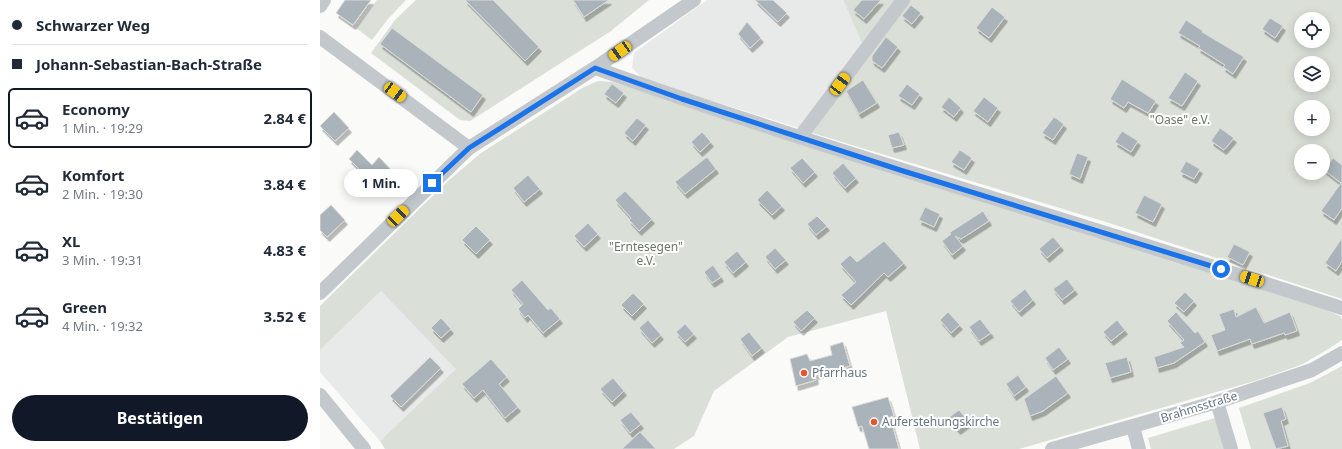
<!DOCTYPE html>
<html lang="de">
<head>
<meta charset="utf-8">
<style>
	body { margin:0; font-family:"Noto Sans",sans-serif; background:#f2f2f3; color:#1f2937; height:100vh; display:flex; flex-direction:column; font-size:15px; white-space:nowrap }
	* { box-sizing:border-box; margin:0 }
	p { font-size:13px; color:#747a83 }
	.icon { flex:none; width:22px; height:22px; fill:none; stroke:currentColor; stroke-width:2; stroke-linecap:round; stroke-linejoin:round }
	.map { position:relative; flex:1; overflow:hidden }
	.sheet { display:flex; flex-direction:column; background:#fff; width:320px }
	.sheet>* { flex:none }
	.banner { display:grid; align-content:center; height:88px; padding:0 12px; background:#fff }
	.controls { position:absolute; left:974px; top:12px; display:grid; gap:8px }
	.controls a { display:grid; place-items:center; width:36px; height:36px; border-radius:50%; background:#fff; box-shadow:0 2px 10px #0003; font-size:20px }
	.end { position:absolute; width:18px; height:18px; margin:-9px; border:5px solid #1a73e8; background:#fff; box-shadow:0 0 0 2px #fff }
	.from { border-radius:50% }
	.bubble { position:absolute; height:28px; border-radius:14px; background:#fff; box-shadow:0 2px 10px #0003; font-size:13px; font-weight:700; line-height:28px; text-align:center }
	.car { position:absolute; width:12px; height:24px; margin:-12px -6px; border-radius:5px; box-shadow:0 0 3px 1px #0007; background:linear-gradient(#f5c518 24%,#345 0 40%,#f5c518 0 76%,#345 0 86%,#f5c518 0) }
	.banner b { display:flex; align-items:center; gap:14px; height:38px; font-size:15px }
	.banner b+b { border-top:1px solid #e0e1e3 }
	.banner i { width:10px; height:10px; background:#1f2937 }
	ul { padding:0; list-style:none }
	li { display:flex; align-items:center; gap:12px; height:60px; margin:0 8px 6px; padding:0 4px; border:2px solid transparent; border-radius:6px }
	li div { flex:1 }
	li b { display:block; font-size:15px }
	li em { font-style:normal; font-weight:700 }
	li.selected { border-color:#111827 }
	li>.icon { width:36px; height:36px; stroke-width:1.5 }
	.primary-button { display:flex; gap:8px; margin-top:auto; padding:8px 12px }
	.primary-button a { flex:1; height:46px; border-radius:24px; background:#111827; color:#fff; font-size:16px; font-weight:700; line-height:46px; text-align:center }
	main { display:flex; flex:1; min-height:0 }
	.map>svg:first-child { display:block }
	.built { fill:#e8e9e9 }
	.green { fill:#dadfd7; fill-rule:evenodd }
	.building { fill:#aab3b9; stroke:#dcdcda; filter:url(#shadow) }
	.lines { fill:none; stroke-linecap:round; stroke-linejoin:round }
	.street { stroke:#c3c8cc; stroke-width:14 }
	.route { stroke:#1a73e8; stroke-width:5 }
	.poi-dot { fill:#e4572e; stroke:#fff; stroke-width:1.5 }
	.labels { text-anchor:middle; stroke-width:4; stroke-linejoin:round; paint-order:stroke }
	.park-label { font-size:12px; fill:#687a64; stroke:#fff }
	.poi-label { font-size:12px; fill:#657683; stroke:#fff; text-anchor:start }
	.street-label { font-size:12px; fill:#657683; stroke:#fff }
</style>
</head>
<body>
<main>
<section class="sheet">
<div class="banner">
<b><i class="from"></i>Schwarzer Weg</b>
<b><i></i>Johann-Sebastian-Bach-Straße</b>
</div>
<ul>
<li class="selected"><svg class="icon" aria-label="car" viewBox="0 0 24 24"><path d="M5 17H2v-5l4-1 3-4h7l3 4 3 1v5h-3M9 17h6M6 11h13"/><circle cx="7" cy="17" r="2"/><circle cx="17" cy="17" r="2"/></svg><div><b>Economy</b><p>1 Min. · 19:29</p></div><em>2.84 €</em></li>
<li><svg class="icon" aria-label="car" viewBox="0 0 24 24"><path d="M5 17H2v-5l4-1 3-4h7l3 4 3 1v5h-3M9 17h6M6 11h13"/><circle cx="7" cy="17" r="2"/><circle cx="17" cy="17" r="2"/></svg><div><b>Komfort</b><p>2 Min. · 19:30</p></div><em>3.84 €</em></li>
<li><svg class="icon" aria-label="car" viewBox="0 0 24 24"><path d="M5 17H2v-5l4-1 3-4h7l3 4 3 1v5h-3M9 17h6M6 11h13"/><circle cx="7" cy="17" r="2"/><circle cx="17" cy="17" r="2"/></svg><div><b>XL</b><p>3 Min. · 19:31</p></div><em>4.83 €</em></li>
<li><svg class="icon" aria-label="car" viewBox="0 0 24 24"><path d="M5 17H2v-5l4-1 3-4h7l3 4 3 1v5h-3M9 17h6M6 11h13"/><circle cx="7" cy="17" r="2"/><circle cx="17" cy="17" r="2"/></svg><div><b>Green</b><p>4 Min. · 19:32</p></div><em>3.52 €</em></li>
</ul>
<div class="primary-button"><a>Bestätigen</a></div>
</section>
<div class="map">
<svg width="1022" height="449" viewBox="0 0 1022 449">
	<defs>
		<filter id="shadow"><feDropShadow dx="2.5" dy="4.5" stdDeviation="0" flood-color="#0004"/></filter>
	</defs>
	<rect width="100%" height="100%" fill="#fafaf8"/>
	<g class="built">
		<polygon points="387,0 523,0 542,43 482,129 323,79 312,68 314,53"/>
		<polygon points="61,291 137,369 60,441 0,372 0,350"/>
	</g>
	<g class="green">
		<polygon points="57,0 86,0 68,19 52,40 36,28"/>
		<polygon points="96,0 329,0 291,31 150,121 140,120 51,53 75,20"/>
		<polygon points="523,0 575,0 542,43"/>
		<path d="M588,0H1022V299L786,222L489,132ZM981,19H1003V41H981ZM981,63H1003V85H981ZM981,107H1003V129H981ZM981,151H1003V173H981Z"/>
		<polygon points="278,81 293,82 653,199 984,299 1020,316 1022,319 1022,340 1010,348 983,364 938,380 699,449 600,449 566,311 468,337 394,391 374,436 354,449 65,449 60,441 136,369 61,291 0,350 0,306 128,181 161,153 264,87"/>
		<polygon points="1022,366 1022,449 931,449 919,408 990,383"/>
		<polygon points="895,418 905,449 831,449 828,438"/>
	</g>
	<g class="building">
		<polygon points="25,0 51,0 33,25 16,13"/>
		<polygon points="145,0 173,0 219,47 205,61"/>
		<polygon points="253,0 289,0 264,17"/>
		<polygon points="435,0 453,0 467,13 458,22"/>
		<polygon points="542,0 561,0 544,19 533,10"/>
		<polygon points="591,5 601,13 592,24 582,16"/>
		<polygon points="672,7 685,17 669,38 656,28"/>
		<polygon points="950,18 963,26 955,38 942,29"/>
		<polygon points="866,20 883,31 882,32 924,57 913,74 903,67 905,65 878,48 880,46 858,33"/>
		<polygon points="427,22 441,38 430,48 418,34"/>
		<polygon points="72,28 163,95 151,112 60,44"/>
		<polygon points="566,37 578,47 562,68 552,61 552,56"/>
		<polygon points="865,72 878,81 862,106 848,98"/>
		<polygon points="802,79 836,101 828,113 808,102 804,108 790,99"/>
		<polygon points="543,80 557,103 539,114 526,91"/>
		<polygon points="292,84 304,93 296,103 284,94"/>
		<polygon points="587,84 600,94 592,105 578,96"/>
		<polygon points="629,97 641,108 634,117 621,107"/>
		<polygon points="664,97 678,108 668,122 653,111"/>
		<polygon points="14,112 29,128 15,141 0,126"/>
		<polygon points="734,117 744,124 733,140 722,133"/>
		<polygon points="317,118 326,125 313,141 304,133"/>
		<polygon points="900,128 914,138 904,150 891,141"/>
		<polygon points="802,131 818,141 811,152 795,142"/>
		<polygon points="382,132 391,142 380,152 371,142"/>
		<polygon points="579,132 584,145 572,148 568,135"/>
		<polygon points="37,150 52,165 59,157 74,173 59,189 29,159"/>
		<polygon points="640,150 652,158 644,170 631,162"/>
		<polygon points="757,153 768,157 760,179 749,174"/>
		<polygon points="387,157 396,169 365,194 355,182"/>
		<polygon points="482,158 495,172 483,183 470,168"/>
		<polygon points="1013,158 1022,165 1022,208 1014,220 1001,211 1021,183 1004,170"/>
		<polygon points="866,161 880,169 874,179 860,172"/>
		<polygon points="523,163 536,178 525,188 512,173"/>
		<polygon points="208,175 220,189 204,202 193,188"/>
		<polygon points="447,190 462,206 452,215 437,200"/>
		<polygon points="305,191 332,219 319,231 309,220 311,218 295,200"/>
		<polygon points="824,195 842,204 833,222 815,213"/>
		<polygon points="11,205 25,220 7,237 0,230 0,215"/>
		<polygon points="605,207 620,214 614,227 599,220"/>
		<polygon points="663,211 669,221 641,239 635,236 643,246 632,255 622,241 631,234 629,233"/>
		<polygon points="497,216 507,226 496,235 487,224"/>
		<polygon points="268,223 278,234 264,247 254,236"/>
		<polygon points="156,226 170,240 156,254 142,240"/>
		<polygon points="733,237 741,246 727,258 719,249"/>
		<polygon points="1022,238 1022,261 1016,271 1005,263"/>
		<polygon points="564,241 584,263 568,277 564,273 531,305 521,295 536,282 520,264 530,255 537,262"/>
		<polygon points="914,244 930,252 923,265 907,257"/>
		<polygon points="455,248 466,260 455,269 445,257"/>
		<polygon points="417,251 426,262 413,273 404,262"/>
		<polygon points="393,265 401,277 392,283 384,272"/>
		<polygon points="747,279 755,290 742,300 733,289"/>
		<polygon points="202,280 228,310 231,308 240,319 223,333 208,315 205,318 198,309 203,304 191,290"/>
		<polygon points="705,289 713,300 699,312 690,301"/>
		<polygon points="865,292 874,301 864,312 854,303"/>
		<polygon points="313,293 324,304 312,316 301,305"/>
		<polygon points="936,307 944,323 970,312 977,331 965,335 964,333 932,344 930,339 897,351 891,335 905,330 899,314 914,309 916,317"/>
		<polygon points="487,310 495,318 481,331 473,322"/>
		<polygon points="628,312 640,325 631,333 620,320"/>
		<polygon points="856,312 875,333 878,331 885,342 854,363 837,368 834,357 864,347 860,343 864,340 847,321"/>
		<polygon points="121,318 131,329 121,338 111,328"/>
		<polygon points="660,319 671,333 659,341 649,327"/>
		<polygon points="328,320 341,335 332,343 319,328"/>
		<polygon points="797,320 805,330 791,341 783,332"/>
		<polygon points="365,324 374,334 365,342 356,332"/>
		<polygon points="429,332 442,348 432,356 420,339"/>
		<polygon points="523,342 530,366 495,375 496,380 476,386 470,359 487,354 490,361 512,355 510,346"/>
		<polygon points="739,347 748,359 733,370 725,358"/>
		<polygon points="110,357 121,368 81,407 70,396"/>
		<polygon points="807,357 811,372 790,378 785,363"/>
		<polygon points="171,359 187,377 179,384 198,407 185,418 163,390 154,398 142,384"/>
		<polygon points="698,375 706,387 694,396 686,384"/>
		<polygon points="736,376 748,393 723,411 710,416 704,399"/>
		<polygon points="293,378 304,391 292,402 280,389"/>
		<polygon points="568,397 574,416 570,417 579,449 549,449 542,426 538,427 532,407"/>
		<polygon points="962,407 966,419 961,421 968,446 956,449 943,413"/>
		<polygon points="639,410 649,422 638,430 628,418"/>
		<polygon points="311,412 321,424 310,433 300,420"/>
		<polygon points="320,432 336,449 302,449"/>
	</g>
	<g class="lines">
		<g class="street">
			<polyline points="0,6 4,0"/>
			<polyline points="0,37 149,148"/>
			<path d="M275,68C444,128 615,180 785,233C864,257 943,283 1022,308"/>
			<polyline points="480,137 583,0"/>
			<polyline points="0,293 149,148 275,68 374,0"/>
			<polyline points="0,395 44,449"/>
			<polyline points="897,402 911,449"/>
			<polyline points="813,427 819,449"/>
			<polyline points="732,449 897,402 992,370 1022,353"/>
		</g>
	</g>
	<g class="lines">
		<polyline class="route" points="112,183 149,148 275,68 362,99 580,170 901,269"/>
	</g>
	<g class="poi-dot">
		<circle cx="484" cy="373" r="4"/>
		<circle cx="554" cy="422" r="4"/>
	</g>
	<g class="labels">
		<g class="park-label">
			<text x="860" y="124">"Oase" e.V.</text>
			<text x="326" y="251">"Erntesegen"<tspan x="326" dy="14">e.V.</tspan></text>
		</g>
		<g class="poi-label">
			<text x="492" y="377">Pfarrhaus</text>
			<text x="562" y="426">Auferstehungskirche</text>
		</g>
		<g class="street-label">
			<text transform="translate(879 407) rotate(-17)" y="4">Brahmsstraße</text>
		</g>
	</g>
</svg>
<div class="controls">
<a><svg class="icon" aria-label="locate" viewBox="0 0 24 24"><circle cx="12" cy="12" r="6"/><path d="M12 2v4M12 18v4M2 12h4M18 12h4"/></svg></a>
<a><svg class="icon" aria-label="layers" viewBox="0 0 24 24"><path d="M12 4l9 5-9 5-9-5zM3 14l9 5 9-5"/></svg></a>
<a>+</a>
<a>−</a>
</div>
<i class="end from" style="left:901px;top:269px"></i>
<i class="end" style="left:112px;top:183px"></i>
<div class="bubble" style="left:24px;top:169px;width:74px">1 Min.</div>
<i class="car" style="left:300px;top:51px;rotate:236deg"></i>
<i class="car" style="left:520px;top:84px;rotate:37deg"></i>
<i class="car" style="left:75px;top:92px;rotate:126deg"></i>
<i class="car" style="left:78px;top:216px;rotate:46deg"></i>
<i class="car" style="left:932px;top:279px;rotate:288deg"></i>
</div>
</main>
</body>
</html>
